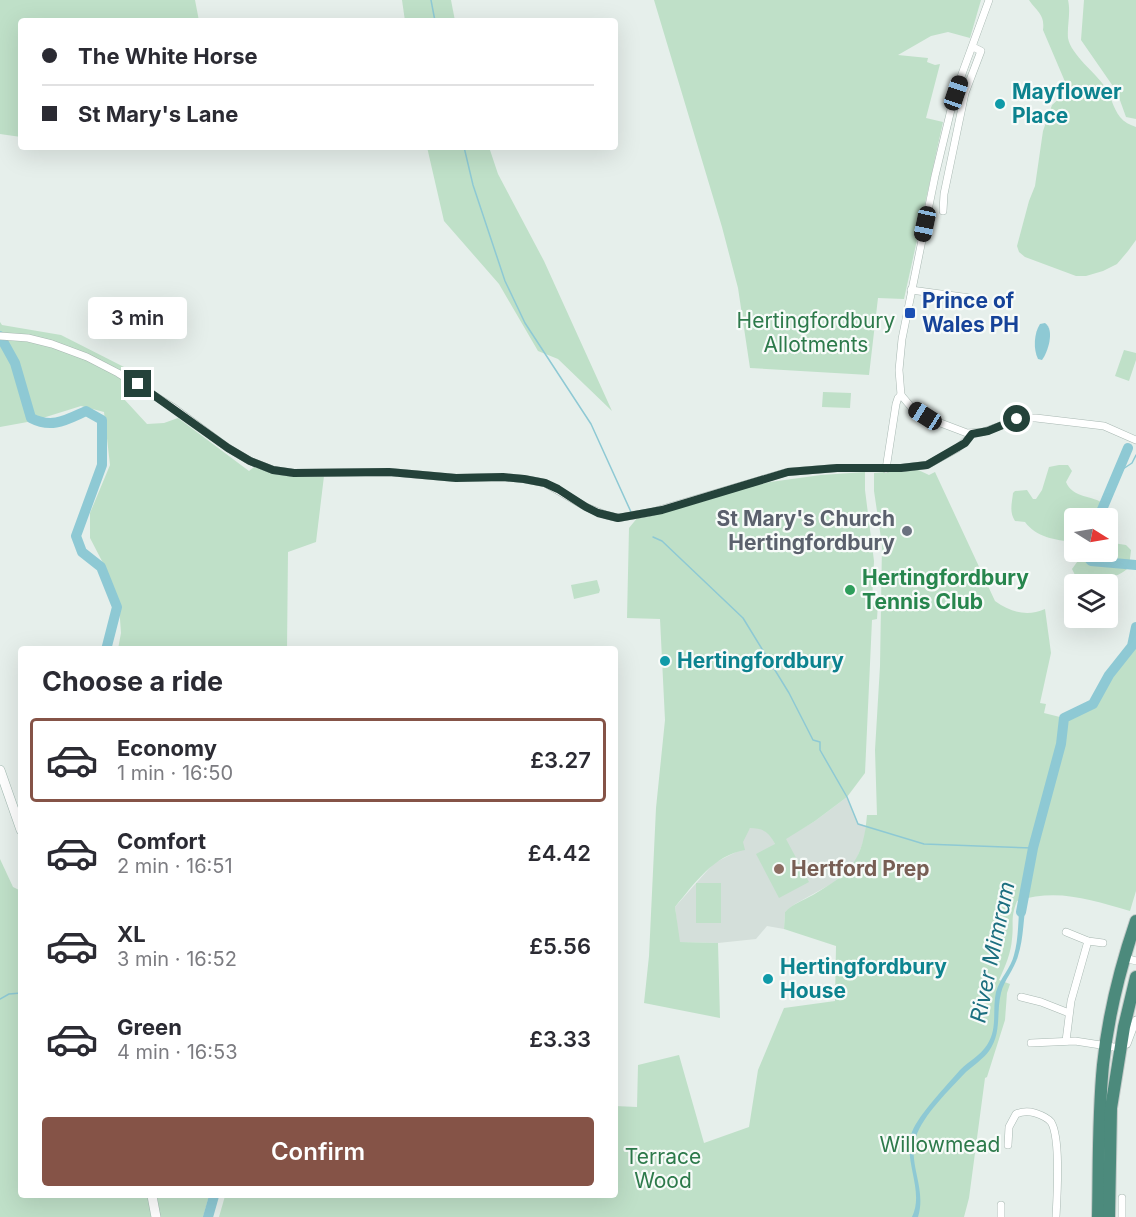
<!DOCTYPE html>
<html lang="en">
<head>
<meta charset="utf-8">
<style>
	body { margin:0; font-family:Inter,sans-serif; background:#f7f7f7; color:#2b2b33; height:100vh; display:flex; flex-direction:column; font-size:22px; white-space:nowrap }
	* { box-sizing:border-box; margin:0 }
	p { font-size:20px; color:#7c7c81 }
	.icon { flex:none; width:33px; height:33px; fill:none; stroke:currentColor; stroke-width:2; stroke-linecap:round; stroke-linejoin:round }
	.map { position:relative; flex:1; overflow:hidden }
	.side { position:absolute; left:18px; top:646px; width:600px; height:552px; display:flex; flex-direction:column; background:#fff; border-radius:6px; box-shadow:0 6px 24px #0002 }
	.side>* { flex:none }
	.banner { position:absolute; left:18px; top:18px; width:600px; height:132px; border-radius:6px; box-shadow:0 6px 24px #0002; display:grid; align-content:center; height:132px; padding:0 24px; background:#fff }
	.needle { width:39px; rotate:101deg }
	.tools { position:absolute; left:1064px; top:508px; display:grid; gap:12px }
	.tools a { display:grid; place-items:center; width:54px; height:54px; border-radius:6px; background:#fff; box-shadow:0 6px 24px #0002; font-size:30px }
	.end { position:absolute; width:27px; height:27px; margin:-14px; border:8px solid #24423a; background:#fff; box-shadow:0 0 0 3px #fff }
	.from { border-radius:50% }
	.bubble { position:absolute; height:42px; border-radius:6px; background:#fff; box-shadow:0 6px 24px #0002; font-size:20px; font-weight:600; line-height:42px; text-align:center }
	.car { position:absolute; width:18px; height:36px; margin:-18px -9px; border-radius:8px; box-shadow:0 0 4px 2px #0007; background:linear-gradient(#222 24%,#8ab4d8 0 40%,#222 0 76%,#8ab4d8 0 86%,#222 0) }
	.banner b { display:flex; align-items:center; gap:21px; height:57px; font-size:22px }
	.banner b+b { border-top:2px solid #e1e1e2 }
	.banner i { width:15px; height:15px; background:#2b2b33 }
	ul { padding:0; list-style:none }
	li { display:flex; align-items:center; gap:18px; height:84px; margin:0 12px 9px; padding:0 12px; border:3px solid transparent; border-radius:6px }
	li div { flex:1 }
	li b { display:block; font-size:22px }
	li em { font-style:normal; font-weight:600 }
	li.selected { border-color:#855347 }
	li>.icon { width:54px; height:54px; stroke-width:1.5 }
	h2 { padding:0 24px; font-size:27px; line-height:72px }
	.button { display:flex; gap:12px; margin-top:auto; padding:12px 24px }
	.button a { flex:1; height:69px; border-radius:6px; background:#855347; color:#fff; font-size:24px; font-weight:600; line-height:69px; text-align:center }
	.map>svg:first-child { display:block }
	.built { fill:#d4dfda }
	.green { fill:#bfe0c8 }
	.water { fill:#8ec9d4 }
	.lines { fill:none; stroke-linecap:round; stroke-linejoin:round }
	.stream { stroke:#8ec9d4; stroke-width:1.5 }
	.river { stroke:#8ec9d4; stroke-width:10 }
	.minor-casing { stroke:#a8b8b2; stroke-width:8 }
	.secondary-casing { stroke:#a4bbb3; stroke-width:10 }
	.trunk-casing { stroke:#c2cac8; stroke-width:14 }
	.minor { stroke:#fff; stroke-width:7 }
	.secondary { stroke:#fff; stroke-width:9 }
	.trunk { stroke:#4c8a7c; stroke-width:12 }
	.route { stroke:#24423a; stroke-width:8 }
	.culture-dot { fill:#0f9aa8; stroke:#f7fbf9; stroke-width:2 }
	.transit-dot { fill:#1a4fb4; stroke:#f7fbf9; stroke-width:2 }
	.worship-dot { fill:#6b7280; stroke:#f7fbf9; stroke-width:2 }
	.leisure-dot { fill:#2e9e5b; stroke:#f7fbf9; stroke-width:2 }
	.education-dot { fill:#8d6e63; stroke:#f7fbf9; stroke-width:2 }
	.labels { text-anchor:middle; stroke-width:4.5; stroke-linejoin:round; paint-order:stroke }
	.culture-label { font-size:21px; font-weight:bold; fill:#0d838f; stroke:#f7fbf9; text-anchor:start }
	.transit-label { font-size:21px; font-weight:bold; fill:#164399; stroke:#f7fbf9; text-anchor:start }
	.park-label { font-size:21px; fill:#2d7a4b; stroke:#f7fbf9 }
	.worship-label { font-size:21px; font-weight:bold; fill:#5b616d; stroke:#f7fbf9; text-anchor:end }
	.leisure-label { font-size:21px; font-weight:bold; fill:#27864d; stroke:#f7fbf9; text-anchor:start }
	.education-label { font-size:21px; font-weight:bold; fill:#785e54; stroke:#f7fbf9; text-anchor:start }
	.water-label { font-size:22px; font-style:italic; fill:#1c6f80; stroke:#f7fbf9 }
</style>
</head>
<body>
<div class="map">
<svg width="1136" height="1217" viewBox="0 0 1136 1217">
	<rect width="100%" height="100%" fill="#e6efeb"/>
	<polygon class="built" points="847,797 858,823 866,826 864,840 855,863 833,883 795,904 785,912 784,929 767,926 756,939 718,943 679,942 675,907 714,863 738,851 747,831 750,828 759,828 766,831 770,834 775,844 815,821"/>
	<g class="green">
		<polygon points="0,0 195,0 199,21 21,21 21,137 0,134"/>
		<polygon points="402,0 451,0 455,21 405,21"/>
		<polygon points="654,0 981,0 970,38 948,32 931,36 898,55 928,58 927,62 935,65 940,64 926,118 943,122 904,299 878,298 869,375 750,368 738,288 722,227"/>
		<path d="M1029,0H1068C1071,13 1067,25 1068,38C1071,55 1096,73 1105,87C1111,96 1113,108 1120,117C1124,122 1130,125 1136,127V240L1128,251L1117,264L1103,271L1086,276H1076L1025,257L1019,252L1017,246L1029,201L1035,186L1043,131L1052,105L1062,96L1066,84L1043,30C1045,14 1037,12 1029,0Z"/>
		<polygon points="1084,0 1136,0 1136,119 1126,117 1117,92 1081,40"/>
		<polygon points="427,147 489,147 498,174 544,261 612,411 558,359 538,351 499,284 444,221"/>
		<polygon points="0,322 2,325 61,335 124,367 124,399 147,424 164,423 178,418 249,471 254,467 281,475 324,476 316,542 288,552 287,649 118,649 121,633 119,605 103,563 90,538 90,513 110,465 104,412 81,406 33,421 0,427"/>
		<polygon points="1124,350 1136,353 1136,360 1129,381 1115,376"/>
		<polygon points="823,392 851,393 850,408 822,407"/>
		<path d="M1059,465H1068L1072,471L1066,482C1073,499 1093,495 1104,504C1107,506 1109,509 1111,512C1109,523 1106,533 1113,543L1126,545L1131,550L1129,567C1116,581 1096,578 1078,581L1072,569L1080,558L1081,552H1107V519H1074V542C1055,540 1036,537 1025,522L1015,521C1009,512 1012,503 1013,493L1015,491L1027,490L1033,499H1036L1042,490L1049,467Z"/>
		<path d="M916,469L929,475L935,472L995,601C1010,612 1027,617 1045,609L1051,653L1040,703L1046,704L1044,713L1064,718L1093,704L1108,678L1132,646L1136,627V891L1130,911C1090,900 1058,888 1017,901C1010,919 1014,922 1012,939C1011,953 1005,967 999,980L1010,984L1007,993L1005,1020L987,1077L985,1078L969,1198L964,1217H219L225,1196H615V1106L637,1107L638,1065L679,1055L704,1143L749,1127L758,1070L784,1008L835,1001L836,946L784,929L785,912C792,904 804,900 813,895C852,872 863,860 867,815H877L875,750L880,666L882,545L874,491V473Z"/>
		<path d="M865,472V490L874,561L872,603H878L877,619L872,620L865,773L847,797L815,821L786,839L809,882L779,898L756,854L775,844C769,832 763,828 750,828L743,842L745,850C714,855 694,884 675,907L680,942L718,943L720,1018L644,1003L649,956L656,808L665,720L660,619L627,618L629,528L638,517L654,515L705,501L740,489L770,482L821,475Z"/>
		<polygon points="597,580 600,590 599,593 574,599 571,585"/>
		<polygon points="0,859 13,887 21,891 21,1196 148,1196 152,1217 0,1217"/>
		<rect x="696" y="883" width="25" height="40"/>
		<polygon points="156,1196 209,1196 203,1217 160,1217"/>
	</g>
	<g class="water">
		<path d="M1045,323C1055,330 1048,352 1042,360L1038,359C1033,349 1034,333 1040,324Z"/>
		<path d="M1027,898C1023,917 1024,938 1018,956C1014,970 1004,980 1001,993C996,1013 1002,1033 989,1051C983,1059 974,1065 966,1072C950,1089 923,1115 916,1137C907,1163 927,1188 918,1217H912C925,1190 902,1160 912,1132C919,1114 947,1085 960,1070C969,1061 980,1056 987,1045C998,1029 992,1010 996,992C1000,978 1011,968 1014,955C1019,938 1018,917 1020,900Z"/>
	</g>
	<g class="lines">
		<g class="stream">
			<polyline points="431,0 435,21"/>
			<polyline points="464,147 473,185 505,281 525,323 591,424 631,512"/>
			<polyline points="1117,473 1132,463 1136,455"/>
			<polyline points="653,537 662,541 743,618 789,693 813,740 820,742 820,750 847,797 858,824 924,844 1033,848"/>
			<polyline points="0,999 9,994 21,993"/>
		</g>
		<g class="river">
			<path d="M0,336L15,363L31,418C52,429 66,420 86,411L102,420V465L76,536L82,552L101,567L117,607L106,650"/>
			<polyline points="1098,519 1128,448"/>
			<polyline points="1084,552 1091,561 1136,565"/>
			<polyline points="1021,912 1033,848 1061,744 1064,718 1093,704 1109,675 1132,646 1136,627"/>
			<polyline points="208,1217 214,1196"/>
		</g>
		<defs>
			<g id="minor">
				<polyline points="989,0 955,93 935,176 902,339 899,370 901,395 912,408 930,419 967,433 983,432 1022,418 1036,418 1104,426 1136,440"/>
				<polyline points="943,211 944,194 965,93 981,51 973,47"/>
				<polyline points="911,290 970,298"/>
				<polyline points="0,336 28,338 52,344 87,357 118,373 174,408 228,448 250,461 273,470 294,473 389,472 456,478 503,477 524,479 545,483 586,507 606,515 618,518 652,512 787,472 837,468 901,468 927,465 958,448 972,434"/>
				<polyline points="886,469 896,404 898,398 901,395"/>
				<polyline points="1066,932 1088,941 1103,943"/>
				<polyline points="1125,958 1136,961"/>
				<polyline points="1021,997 1041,1002 1069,1013"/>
				<polyline points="1066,1041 1071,1001 1088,941"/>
				<polyline points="1031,1043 1075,1041 1120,1048"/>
				<polyline points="1127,1044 1136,1020"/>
				<path d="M1008,1145L1009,1127L1016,1114C1023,1111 1028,1111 1035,1113C1041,1115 1047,1117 1051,1122C1061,1138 1057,1197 1056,1217"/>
				<polyline points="1122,1198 1122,1217"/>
				<polyline points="1001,1217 1001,1205"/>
			</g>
			<g id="secondary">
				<polyline points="0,770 21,830"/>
				<polyline points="152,1196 156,1217"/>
			</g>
			<g id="trunk">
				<path d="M1098,1217C1099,1166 1098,1115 1103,1065C1108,1016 1120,968 1136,921"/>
				<polyline points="1109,1217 1111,1108 1124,1027 1136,977"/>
			</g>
		</defs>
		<use href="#minor" class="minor-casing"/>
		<use href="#secondary" class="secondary-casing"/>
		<use href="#trunk" class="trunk-casing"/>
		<use href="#minor" class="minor"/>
		<use href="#secondary" class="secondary"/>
		<use href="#trunk" class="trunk"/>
	</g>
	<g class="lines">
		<polyline class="route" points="138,384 228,448 250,461 273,470 294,473 389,472 456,478 503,477 524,479 545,483 558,489 586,507 598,513 618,518 662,510 788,472 837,468 901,468 927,465 965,443 972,434 988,431 1017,419"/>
	</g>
	<g class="culture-dot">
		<circle cx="1000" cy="104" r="6"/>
		<circle cx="665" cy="661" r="6"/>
		<circle cx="768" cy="979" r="6"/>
	</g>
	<rect class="transit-dot" x="904" y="307" width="12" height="12" rx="3"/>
	<circle class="worship-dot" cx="907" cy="531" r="6"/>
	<circle class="leisure-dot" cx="850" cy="590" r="6"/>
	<circle class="education-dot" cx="779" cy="869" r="6"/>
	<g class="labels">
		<g class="culture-label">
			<text x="1012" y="99">Mayflower<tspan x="1012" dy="24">Place</tspan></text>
			<text x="677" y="668">Hertingfordbury</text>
			<text x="780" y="974">Hertingfordbury<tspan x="780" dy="24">House</tspan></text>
		</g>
		<g class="transit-label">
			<text x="922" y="308">Prince of<tspan x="922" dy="24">Wales PH</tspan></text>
		</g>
		<g class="park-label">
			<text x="816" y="328">Hertingfordbury<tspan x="816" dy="24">Allotments</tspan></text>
			<text x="940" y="1152">Willowmead</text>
			<text x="663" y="1164">Terrace<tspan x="663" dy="24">Wood</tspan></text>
		</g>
		<g class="worship-label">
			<text x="895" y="526">St Mary's Church<tspan x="895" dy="24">Hertingfordbury</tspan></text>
		</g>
		<g class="leisure-label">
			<text x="862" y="585">Hertingfordbury<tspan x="862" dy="24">Tennis Club</tspan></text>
		</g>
		<g class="education-label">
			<text x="791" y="876">Hertford Prep</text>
		</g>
		<g class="water-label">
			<text transform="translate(992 952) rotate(-78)" y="8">River Mimram</text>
		</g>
	</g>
</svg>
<div class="tools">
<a><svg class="needle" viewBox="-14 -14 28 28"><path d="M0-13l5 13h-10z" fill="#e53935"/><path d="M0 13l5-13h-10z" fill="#7c7c81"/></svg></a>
<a><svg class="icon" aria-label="layers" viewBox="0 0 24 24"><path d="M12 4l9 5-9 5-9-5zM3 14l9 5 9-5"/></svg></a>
</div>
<i class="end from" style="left:1017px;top:419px"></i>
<i class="end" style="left:138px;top:384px"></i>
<div class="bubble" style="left:88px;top:297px;width:99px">3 min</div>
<i class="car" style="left:956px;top:93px;rotate:19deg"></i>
<i class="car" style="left:925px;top:224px;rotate:192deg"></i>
<i class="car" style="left:925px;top:416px;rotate:302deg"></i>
<div class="banner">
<b><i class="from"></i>The White Horse</b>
<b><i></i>St Mary's Lane</b>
</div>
<section class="side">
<h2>Choose a ride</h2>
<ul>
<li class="selected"><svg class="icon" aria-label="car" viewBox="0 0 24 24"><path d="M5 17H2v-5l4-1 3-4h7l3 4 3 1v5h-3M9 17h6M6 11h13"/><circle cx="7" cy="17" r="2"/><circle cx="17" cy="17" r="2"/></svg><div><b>Economy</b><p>1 min · 16:50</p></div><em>£3.27</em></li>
<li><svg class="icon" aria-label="car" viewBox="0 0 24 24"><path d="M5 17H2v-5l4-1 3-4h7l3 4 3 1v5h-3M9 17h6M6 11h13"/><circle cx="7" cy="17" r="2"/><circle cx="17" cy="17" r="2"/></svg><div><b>Comfort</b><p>2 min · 16:51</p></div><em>£4.42</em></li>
<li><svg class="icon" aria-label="car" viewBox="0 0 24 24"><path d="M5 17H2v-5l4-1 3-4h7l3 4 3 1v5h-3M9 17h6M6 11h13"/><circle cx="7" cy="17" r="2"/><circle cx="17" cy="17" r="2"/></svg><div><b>XL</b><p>3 min · 16:52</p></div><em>£5.56</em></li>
<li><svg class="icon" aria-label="car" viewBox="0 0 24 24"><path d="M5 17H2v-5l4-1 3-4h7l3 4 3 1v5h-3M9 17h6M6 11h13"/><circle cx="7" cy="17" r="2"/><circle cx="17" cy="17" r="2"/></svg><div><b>Green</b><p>4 min · 16:53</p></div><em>£3.33</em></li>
</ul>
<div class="button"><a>Confirm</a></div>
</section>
</div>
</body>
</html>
